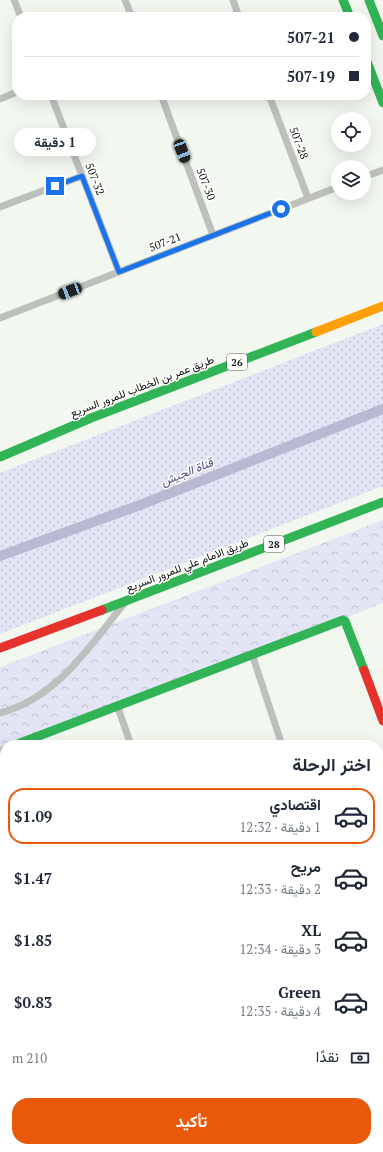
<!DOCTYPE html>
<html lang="ar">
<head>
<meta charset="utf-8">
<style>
	body { margin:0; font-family:"PT Serif",Vazirmatn,serif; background:#f6f6f7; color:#1f2937; direction:rtl; height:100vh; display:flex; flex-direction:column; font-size:15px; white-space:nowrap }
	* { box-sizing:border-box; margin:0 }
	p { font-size:13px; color:#747a83 }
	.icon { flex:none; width:22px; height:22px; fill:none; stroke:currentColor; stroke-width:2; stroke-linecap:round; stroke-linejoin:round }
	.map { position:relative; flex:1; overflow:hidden; direction:ltr }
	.details { position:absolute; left:0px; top:740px; width:383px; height:412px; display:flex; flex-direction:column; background:#fff; border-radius:16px 16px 0 0; box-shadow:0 4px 16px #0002; direction:rtl }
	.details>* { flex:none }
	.top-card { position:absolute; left:12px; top:12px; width:359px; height:88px; border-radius:16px; box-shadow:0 4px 16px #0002; direction:rtl; display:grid; align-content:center; height:88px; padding:0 12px; background:#fff }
	.fabs { position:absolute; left:331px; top:112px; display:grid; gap:8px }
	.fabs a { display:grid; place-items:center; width:40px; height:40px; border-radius:50%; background:#fff; box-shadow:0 4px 16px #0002; font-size:20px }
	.end { position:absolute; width:18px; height:18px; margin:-9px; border:5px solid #1a73e8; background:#fff; box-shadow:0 0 0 2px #fff }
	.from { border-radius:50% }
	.bubble { position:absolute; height:28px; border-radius:14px; background:#fff; box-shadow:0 4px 16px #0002; font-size:13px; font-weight:700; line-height:28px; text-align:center; direction:rtl }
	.car { position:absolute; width:12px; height:24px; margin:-12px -6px; border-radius:5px; box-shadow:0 0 3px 1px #0007; background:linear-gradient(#222 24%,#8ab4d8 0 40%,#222 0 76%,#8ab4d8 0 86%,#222 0) }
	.top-card b { display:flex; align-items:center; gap:14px; height:38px; font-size:15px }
	.top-card b+b { border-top:1px solid #e0e1e3 }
	.top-card i { width:10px; height:10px; background:#1f2937 }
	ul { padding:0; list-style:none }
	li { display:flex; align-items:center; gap:12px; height:56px; margin:0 8px 6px; padding:0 4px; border:2px solid transparent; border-radius:16px }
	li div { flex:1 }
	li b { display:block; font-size:15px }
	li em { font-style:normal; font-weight:700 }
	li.on { border-color:#ea580c }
	li>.icon { width:36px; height:36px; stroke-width:1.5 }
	h2 { padding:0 12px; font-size:18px; line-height:48px }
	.pay { display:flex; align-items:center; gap:10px; height:44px; padding:0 12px; font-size:15px }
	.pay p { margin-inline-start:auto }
	.primary-button { display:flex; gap:8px; margin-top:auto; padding:8px 12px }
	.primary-button a { flex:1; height:46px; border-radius:16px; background:#ea580c; color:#fff; font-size:16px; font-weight:700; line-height:46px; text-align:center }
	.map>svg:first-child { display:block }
	.grass { fill:url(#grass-dots) }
	.park { fill:url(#park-crowns) }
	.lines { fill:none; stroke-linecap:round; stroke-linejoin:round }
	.canal { stroke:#b9b9d3; stroke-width:10 }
	.street { stroke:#bdc0bc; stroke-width:7 }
	.fast { stroke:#30b455; stroke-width:9 }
	.slow { stroke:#ff9f0a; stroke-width:9 }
	.jam { stroke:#e5322d; stroke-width:9 }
	.route { stroke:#1a73e8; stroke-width:5 }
	.labels { text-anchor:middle; stroke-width:3; stroke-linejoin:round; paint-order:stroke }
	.shield { fill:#fff; stroke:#545754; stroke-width:1 }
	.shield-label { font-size:10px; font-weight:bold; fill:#0b0f0a }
	.street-label { font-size:11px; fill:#0b0f0a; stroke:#fff }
	.water-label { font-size:12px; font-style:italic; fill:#4e477e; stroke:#fff }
</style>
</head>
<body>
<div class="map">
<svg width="383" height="1152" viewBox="0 0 383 1152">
	<defs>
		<pattern id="grass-dots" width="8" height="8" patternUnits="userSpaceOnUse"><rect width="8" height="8" fill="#e3e4f4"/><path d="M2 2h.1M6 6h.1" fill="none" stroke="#c1c2d0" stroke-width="1.8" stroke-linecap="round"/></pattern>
		<pattern id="park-crowns" width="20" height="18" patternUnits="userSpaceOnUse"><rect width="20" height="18" fill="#e3e4f4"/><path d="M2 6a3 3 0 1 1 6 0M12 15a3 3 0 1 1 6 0" fill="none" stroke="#c1c2d0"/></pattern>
	</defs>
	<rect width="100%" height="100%" fill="#f2f8f0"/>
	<g class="grass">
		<polygon points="383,324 383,486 0,634 0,473"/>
		<polygon points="383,825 383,865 378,867 378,826"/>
		<polygon points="5,970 5,1014 0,1016 0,972"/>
	</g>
	<polygon class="park" points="383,520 383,603 30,745 5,745 5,755 0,757 0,667"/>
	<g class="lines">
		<polyline class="canal" points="0,556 140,505 383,409"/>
		<g class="street">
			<polyline points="14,0 21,17"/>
			<polyline points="125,0 132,17"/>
			<polyline points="233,0 239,17"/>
			<polyline points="51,95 119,272"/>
			<polyline points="161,95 213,235"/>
			<polyline points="269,95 308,198"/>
			<polyline points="0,99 17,92"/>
			<polyline points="364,177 383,170"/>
			<polyline points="0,207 82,176"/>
			<polyline points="0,318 338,187"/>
			<polyline points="252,654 282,745"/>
			<polyline points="117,705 131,745"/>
			<path d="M0,713C57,698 88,648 123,605"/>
			<polyline points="0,751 5,749"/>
			<polyline points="378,819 383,817"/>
			<polyline points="0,855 5,853"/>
			<polyline points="378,876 383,874"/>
			<polyline points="0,964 5,962"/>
			<polyline points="0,1023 5,1021"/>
			<polyline points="378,1109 383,1107"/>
			<polyline points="343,1147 344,1152"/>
			<polyline points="266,1152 280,1147"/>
		</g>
		<g class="fast">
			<polyline points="343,0 350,17"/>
			<polyline points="369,0 383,36"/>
			<polyline points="366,59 383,103"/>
			<polyline points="0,457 91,418 316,332"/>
			<polyline points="102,610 383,502"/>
			<polyline points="15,745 343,620 345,621 364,670"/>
			<polyline points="378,971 383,969"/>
			<polyline points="378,998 383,996"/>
			<polyline points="0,1143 5,1141"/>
			<polyline points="94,1147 96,1152"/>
		</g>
		<g class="slow">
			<polyline points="316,332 383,306"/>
			<polyline points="0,1120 5,1118"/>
		</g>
		<g class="jam">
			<polyline points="0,648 102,610"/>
			<polyline points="364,670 383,721"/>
		</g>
	</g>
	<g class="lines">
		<polyline class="route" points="55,186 82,176 119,272 281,209"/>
	</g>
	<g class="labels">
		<g class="shield">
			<rect x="227" y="354" width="20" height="16" rx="3"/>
			<rect x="264" y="536" width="20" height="16" rx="3"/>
		</g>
		<g class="shield-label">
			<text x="237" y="366">26</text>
			<text x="274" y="548">28</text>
		</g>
		<g class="street-label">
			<text transform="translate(299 143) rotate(69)" y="4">507-28</text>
			<text transform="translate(95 179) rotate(69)" y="4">507-32</text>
			<text transform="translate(206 184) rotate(69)" y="4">507-30</text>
			<text transform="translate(165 242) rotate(-21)" y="4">507-21</text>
			<text transform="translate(142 386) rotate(-21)" y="4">طريق عمر بن الخطاب للمرور السريع</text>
			<text transform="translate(187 565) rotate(-21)" y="4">طريق الامام علي للمرور السريع</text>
		</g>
		<g class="water-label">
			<text transform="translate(187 472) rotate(-22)" y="4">قناة الجيش</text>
		</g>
	</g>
</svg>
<div class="fabs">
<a><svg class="icon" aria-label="locate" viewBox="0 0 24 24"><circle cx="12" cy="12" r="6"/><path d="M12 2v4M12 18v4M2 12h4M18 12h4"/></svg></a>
<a><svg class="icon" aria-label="layers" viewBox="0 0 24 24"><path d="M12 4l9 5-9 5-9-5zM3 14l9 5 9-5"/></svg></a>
</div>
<i class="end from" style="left:281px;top:209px"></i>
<i class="end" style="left:55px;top:186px"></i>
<div class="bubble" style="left:14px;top:128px;width:82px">1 دقيقة</div>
<i class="car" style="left:182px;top:151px;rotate:159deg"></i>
<i class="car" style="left:70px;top:291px;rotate:249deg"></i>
<div class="top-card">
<b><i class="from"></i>507-21</b>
<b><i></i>507-19</b>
</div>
<section class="details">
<h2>اختر الرحلة</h2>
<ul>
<li class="on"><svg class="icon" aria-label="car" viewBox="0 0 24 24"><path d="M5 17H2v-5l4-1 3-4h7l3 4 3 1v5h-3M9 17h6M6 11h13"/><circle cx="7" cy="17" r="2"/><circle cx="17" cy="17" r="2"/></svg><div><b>اقتصادي</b><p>1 دقيقة · 12:32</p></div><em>$1.09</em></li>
<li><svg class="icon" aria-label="car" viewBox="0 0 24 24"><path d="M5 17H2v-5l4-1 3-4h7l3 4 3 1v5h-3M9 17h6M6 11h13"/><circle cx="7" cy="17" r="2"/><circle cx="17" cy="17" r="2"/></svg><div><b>مريح</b><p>2 دقيقة · 12:33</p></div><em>$1.47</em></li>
<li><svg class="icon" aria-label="car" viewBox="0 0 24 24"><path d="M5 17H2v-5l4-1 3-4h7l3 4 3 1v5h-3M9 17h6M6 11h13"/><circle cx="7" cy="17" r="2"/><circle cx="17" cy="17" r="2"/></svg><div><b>XL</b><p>3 دقيقة · 12:34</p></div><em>$1.85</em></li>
<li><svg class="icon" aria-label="car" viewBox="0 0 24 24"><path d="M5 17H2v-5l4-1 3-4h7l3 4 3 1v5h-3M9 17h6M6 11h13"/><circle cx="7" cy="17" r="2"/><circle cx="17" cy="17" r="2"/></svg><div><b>Green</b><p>4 دقيقة · 12:35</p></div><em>$0.83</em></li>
</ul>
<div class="pay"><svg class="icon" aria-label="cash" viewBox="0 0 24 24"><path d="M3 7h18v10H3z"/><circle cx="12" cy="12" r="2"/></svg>نقدًا<p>210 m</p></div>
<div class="primary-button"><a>تأكيد</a></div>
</section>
</div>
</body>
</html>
